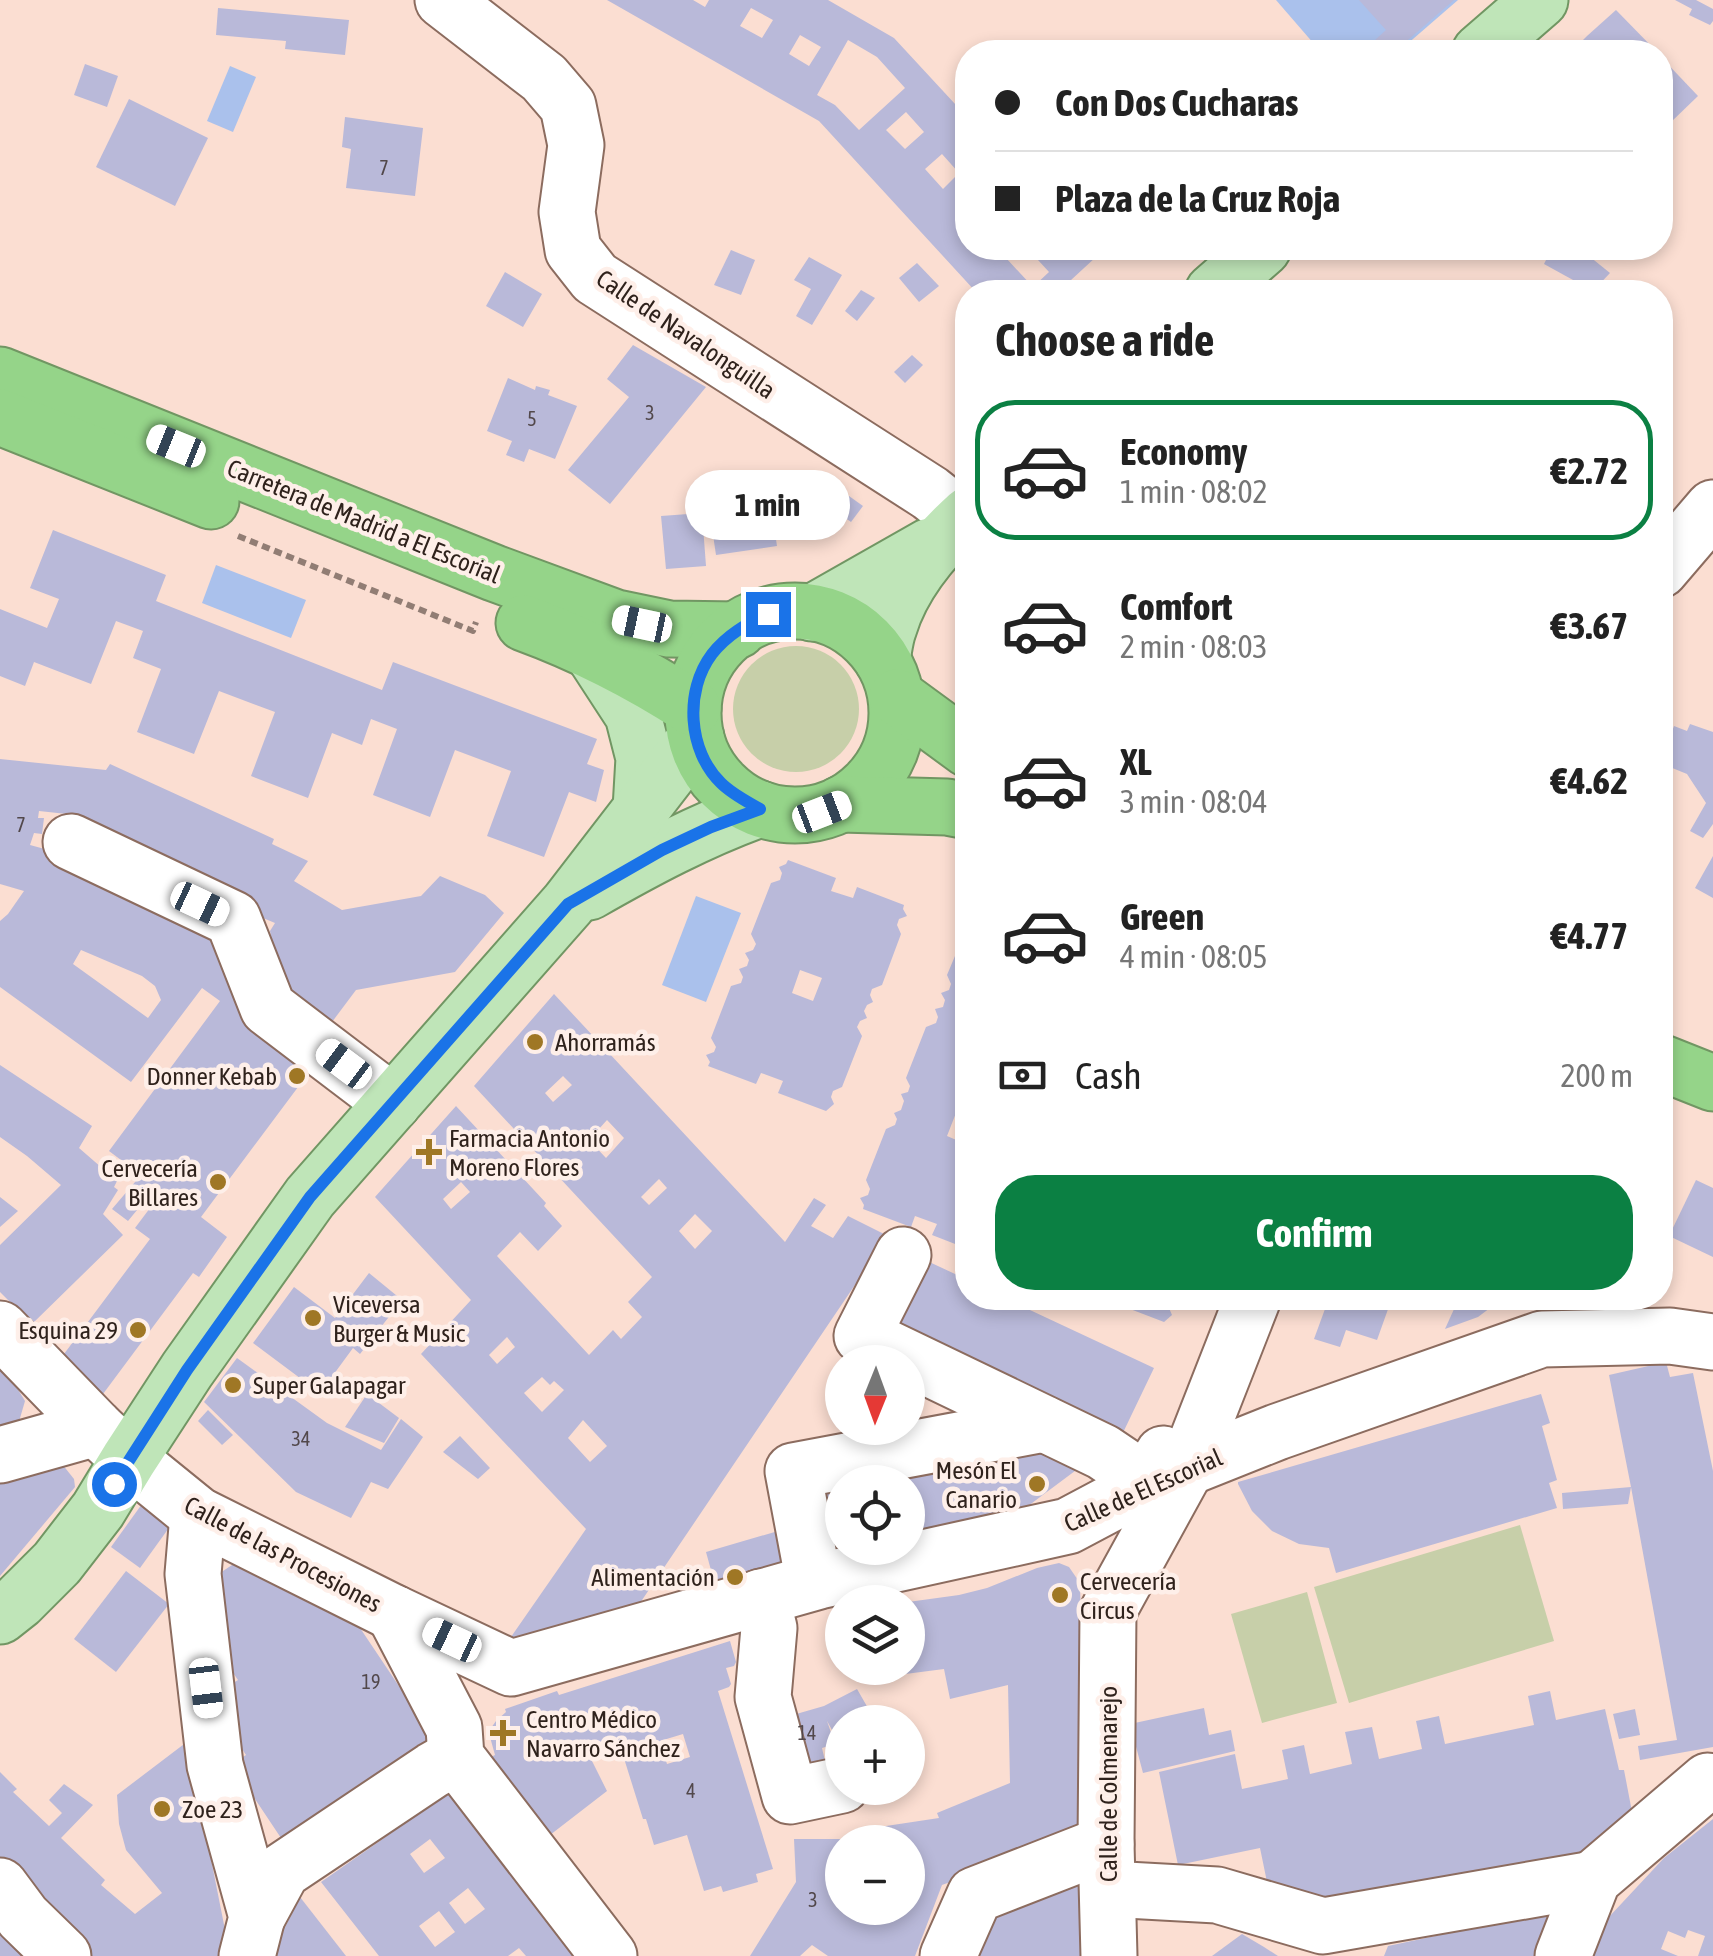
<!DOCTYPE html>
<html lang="en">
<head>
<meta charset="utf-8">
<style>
	body { margin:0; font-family:"Asap Condensed",sans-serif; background:#f6f6f6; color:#222; height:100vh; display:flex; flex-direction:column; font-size:38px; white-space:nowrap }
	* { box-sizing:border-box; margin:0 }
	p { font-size:32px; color:#767676 }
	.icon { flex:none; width:55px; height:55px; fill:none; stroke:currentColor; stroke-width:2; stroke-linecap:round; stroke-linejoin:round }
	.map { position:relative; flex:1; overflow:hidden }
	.details { position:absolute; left:955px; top:280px; width:718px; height:1030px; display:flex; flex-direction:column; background:#fff; border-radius:40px; box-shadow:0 5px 15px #0003 }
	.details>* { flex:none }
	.guide { position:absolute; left:955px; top:40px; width:718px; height:220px; border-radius:40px; box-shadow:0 5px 15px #0003; display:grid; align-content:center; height:220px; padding:0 40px; background:#fff }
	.needle { width:65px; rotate:181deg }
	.buttons { position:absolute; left:825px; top:1345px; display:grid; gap:20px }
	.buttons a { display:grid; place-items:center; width:100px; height:100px; border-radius:50%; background:#fff; box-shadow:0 5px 15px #0003; font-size:50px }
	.end { position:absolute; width:45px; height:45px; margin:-22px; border:12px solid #1a73e8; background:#fff; box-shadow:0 0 0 5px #fff }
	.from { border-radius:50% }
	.bubble { position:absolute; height:70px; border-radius:35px; background:#fff; box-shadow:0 5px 15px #0003; font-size:32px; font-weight:700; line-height:70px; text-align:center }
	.car { position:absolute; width:30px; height:60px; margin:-30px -15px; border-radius:12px; box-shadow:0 0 8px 2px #0007; background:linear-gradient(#fff 24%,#345 0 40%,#fff 0 76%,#345 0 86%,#fff 0) }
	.guide b { display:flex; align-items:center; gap:35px; height:95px; font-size:38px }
	.guide b+b { border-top:2px solid #e0e0e0 }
	.guide i { width:25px; height:25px; background:#222 }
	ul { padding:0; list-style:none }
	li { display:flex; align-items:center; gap:30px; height:140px; margin:0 20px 15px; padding:0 20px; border:5px solid transparent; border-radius:40px }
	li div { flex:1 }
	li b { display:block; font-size:38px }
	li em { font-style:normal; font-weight:700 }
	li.on { border-color:#0b8043 }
	li>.icon { width:90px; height:90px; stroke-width:1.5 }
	h2 { padding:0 40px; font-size:45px; line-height:120px }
	.pay { display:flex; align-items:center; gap:25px; height:110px; padding:0 40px; font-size:38px }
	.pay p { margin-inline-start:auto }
	.cta { display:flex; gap:20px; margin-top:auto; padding:20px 40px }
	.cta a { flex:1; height:115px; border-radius:40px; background:#0b8043; color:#fff; font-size:40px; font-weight:700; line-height:115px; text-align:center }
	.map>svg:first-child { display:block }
	.green { fill:#c7cfa9 }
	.water { fill:#aac1ec }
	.building { fill:#b9b9d9; fill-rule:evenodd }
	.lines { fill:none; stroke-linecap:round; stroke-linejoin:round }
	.minor-casing { stroke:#8c6c5f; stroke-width:59 }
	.major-casing { stroke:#719663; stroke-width:59 }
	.highway-casing { stroke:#719663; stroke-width:59 }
	.path { stroke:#917d74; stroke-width:6; stroke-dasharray:8 5; stroke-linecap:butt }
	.minor { stroke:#fff; stroke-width:55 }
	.major { stroke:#bfe5b8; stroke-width:55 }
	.highway { stroke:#95d489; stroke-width:55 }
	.route { stroke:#1a73e8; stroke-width:12 }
	.poi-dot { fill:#9f7725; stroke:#feefe9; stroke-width:4 }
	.labels { text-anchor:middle; stroke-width:9; stroke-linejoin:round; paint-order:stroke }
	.number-label { font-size:20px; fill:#52484b }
	.street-label { font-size:25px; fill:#2f221c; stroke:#feefe9 }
	.poi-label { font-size:25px; fill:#2f221c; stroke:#feefe9; text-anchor:start }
</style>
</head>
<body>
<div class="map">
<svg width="1713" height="1956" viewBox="0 0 1713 1956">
	<rect width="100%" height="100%" fill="#fbded2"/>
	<g class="green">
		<circle cx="796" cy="709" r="63"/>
		<polygon points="1520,1525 1554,1641 1349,1703 1314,1587"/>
		<polygon points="1307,1592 1337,1703 1262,1723 1231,1614"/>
	</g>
	<g class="water">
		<polygon points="1276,0 1458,0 1398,52 1321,52"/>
		<polygon points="230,66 256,77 233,132 207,121"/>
		<polygon points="216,565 306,600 291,638 202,603"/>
		<polygon points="696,896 741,913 706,1002 662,985"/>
	</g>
	<g class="building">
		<path d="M607,0H693L705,7L709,0H828L894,38L968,118V248H1017L1006,258L1033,287L1049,272L1027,248H1087L1096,257L1058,292H976L819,121ZM751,8L773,20L762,38L740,26ZM800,35L821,47L809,66L789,54ZM848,40L877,57L905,88L859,130L835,105L817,95ZM906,112L924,132L905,149L886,130ZM942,154L959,173L943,189L925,169Z"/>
		<polygon points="1359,0 1454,0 1394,52 1362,52 1386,30"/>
		<polygon points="1675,0 1696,0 1713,9 1713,21 1710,25 1689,15 1692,9"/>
		<polygon points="218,8 349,20 345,55 285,49 286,41 216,35"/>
		<polygon points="1616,10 1657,52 1571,52 1587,36"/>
		<polygon points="1660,56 1698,96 1670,123 1660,112"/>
		<polygon points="85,64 118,76 107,107 74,95"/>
		<polygon points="129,99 208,138 175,206 96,167"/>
		<polygon points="345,117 423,128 415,196 346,188 351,149 342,147"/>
		<polygon points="1552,248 1579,248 1610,273 1593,291 1544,264"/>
		<polygon points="731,250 755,260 741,295 714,285"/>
		<polygon points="809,257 842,275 812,325 796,316 811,289 794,280"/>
		<polygon points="917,263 939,286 919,302 899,278"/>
		<polygon points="505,272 542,294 523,327 486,306"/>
		<polygon points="861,290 875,298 857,321 845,311"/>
		<polygon points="633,345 706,387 610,504 568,470 629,397 607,379"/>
		<polygon points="912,355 923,365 905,383 894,372"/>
		<polygon points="508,378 535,390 536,386 550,390 548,395 577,406 555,459 529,449 524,462 506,455 512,441 487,431"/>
		<polygon points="849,496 863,506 851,522 837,512"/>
		<polygon points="770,498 777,546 716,555 709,508"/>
		<polygon points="702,513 706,566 666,569 661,516"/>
		<polygon points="53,530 166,575 156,601 382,690 393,662 597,739 587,764 604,770 596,802 569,792 544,857 487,836 511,771 455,750 430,817 373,795 397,729 371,719 362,745 332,733 308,798 251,776 275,712 219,691 194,754 137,732 161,669 133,658 143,631 116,621 91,684 34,662 25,686 0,676 0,609 47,628 59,599 30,588"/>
		<polygon points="1690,724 1713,732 1713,824 1703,838 1690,831 1706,803 1687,774 1660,763 1674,726 1687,731"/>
		<path d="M0,759L106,770L110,764L274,839L272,844L308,861L294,881L342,910L421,896L440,876L485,895L504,913L455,972L356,990L326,1030L282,996L270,931L275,923L241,909L71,821L76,815L39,811L38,818H44L42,834L34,833L30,845L52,851L215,937L313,1067L201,1217L227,1237L199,1277L193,1273L103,1394L58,1362L150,1239L135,1228L162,1192L156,1187L128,1221L112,1209L141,1175L109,1151L220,1001L202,988L131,1082L0,987V921L8,914L24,891L0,884ZM81,950L142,976L155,986L161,1000L148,1018L73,964Z"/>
		<polygon points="1713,856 1713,898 1695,888"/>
		<path d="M788,860L836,878L831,891L853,898L857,887L904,905L903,909L907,916L899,919L897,925L901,934L882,985L872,989L870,995L873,1002L867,1005L864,1011L867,1018L860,1021L857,1027L862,1036L842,1087L833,1091L831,1097L834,1104L826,1111L778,1093L783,1081L761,1073L756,1084L708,1066L710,1062L706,1055L714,1052L716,1047L711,1038L731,986L741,983L743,977L739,969L747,966L749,960L745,953L753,950L756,944L751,934L771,883L780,880L782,873L779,867L786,864ZM800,970L822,978L813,1001L792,993Z"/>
		<polygon points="968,925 968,1118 956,1113 947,1136 968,1145 968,1249 932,1235 937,1224 915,1216 911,1227 863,1209 864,1205 860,1198 868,1195 870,1189 866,1180 886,1129 895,1125 897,1119 894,1113 901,1110 904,1101 901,1094 908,1092 910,1086 906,1078 926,1027 936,1023 938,1017 935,1009 943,1007 945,1000 941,993 949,990 951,984 947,975"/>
		<path d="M554,994L785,1242L814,1198L826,1205L811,1226L833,1238L848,1216L888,1236L636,1609L506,1644L586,1529L421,1354L471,1300L375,1197L456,1106L546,1203L544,1206L562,1226L538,1251L520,1232L497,1256L589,1355L613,1330L621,1339L642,1317L628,1302L652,1277L474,1086ZM563,1076L572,1085L553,1102L545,1093ZM607,1120L624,1138L606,1158L589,1140ZM659,1179L667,1188L649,1205L641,1197ZM461,1182L470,1192L451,1209L443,1199ZM695,1214L712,1231L695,1249L679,1231ZM507,1337L515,1347L497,1364L489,1355ZM542,1377L550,1385L554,1381L564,1390L542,1412L524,1393ZM583,1420L607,1446L590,1462L568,1438Z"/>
		<polygon points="0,1065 92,1126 79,1148 117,1181 114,1187 118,1190 103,1214 123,1235 32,1324 0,1292 0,1245 61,1185 27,1156 0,1137"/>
		<polygon points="1696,1180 1713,1188 1713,1257 1669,1236"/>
		<polygon points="0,1197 18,1211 0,1227"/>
		<polygon points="925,1260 968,1280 968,1298 1004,1298 1154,1368 1119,1441 891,1334"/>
		<polygon points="369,1273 402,1300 360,1354 353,1348 320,1393 253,1343 294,1287 335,1318"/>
		<polygon points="1119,1298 1183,1298 1171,1302 1169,1308 1172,1315 1164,1322 1117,1304"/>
		<polygon points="1329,1298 1392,1298 1377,1340 1346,1330 1340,1347 1314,1339"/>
		<polygon points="1459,1298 1488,1298 1498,1302 1478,1317 1445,1329"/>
		<polygon points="237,1358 327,1423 381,1450 401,1419 423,1437 388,1489 371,1482 351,1518 296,1492 204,1402"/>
		<polygon points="0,1360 25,1401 18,1425 0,1438"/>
		<polygon points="1666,1362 1670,1377 1693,1373 1713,1471 1713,1747 1640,1760 1638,1746 1677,1740 1631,1487 1628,1504 1563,1509 1562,1493 1631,1487 1609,1375"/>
		<polygon points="367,1394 399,1418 384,1443 345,1427"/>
		<polygon points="1541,1394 1550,1423 1542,1426 1557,1480 1549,1483 1557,1508 1336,1573 1329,1548 1299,1544 1272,1531 1252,1511 1238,1484 1238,1482"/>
		<polygon points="208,1410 233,1435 222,1445 198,1421"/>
		<polygon points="460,1436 490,1468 478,1479 443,1452"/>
		<path d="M1044,1438L1087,1462L989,1535L828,1565L812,1482ZM842,1482H908V1548H842Z"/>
		<polygon points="54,1454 74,1479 75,1487 0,1576 0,1470"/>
		<polygon points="142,1504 171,1525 140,1568 111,1547"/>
		<polygon points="785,1529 796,1569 717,1592 706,1552"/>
		<polygon points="235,1563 352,1616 425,1725 441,1738 285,1844 243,1781 240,1759 246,1755 238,1743 230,1685 238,1680 229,1667 220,1573"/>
		<polygon points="1059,1563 1069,1567 1080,1583 1086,1832 942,1885 915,1956 828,1956 812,1945 800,1956 750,1956 796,1882 794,1839 842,1839 842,1869 831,1870 833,1886 842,1893 842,1908 863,1908 868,1910 870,1908 908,1908 908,1842 854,1842 853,1831 939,1818 937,1813 1010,1783 1008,1685 950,1699 944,1669 867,1679 861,1668 908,1668 908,1602 959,1595 987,1588 1037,1568"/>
		<polygon points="126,1571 169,1604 116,1672 74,1639"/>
		<path d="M730,1641L736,1662L734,1666L726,1668L731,1684L729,1687L718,1691L773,1869L756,1874L758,1882L723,1892L721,1886L704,1891L687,1835L654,1845L646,1819H643L622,1752L617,1753L615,1745L605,1748L606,1753L590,1757L607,1791L550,1835L491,1757L495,1755L490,1737L491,1728L496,1721L506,1712L505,1709L557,1691L559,1695ZM683,1734L690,1757L667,1764L660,1741Z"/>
		<polygon points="857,1689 876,1722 842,1722 842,1748 827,1721 835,1744 822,1748 825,1761 793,1769 779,1719 824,1706"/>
		<polygon points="1550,1691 1556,1720 1605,1709 1619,1770 1624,1770 1633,1817 1590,1855 1344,1903 1267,1882 1260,1848 1178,1865 1159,1772 1235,1754 1242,1789 1288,1779 1282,1750 1304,1745 1310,1774 1352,1764 1345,1732 1372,1727 1379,1759 1422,1749 1416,1721 1439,1716 1445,1744 1534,1725 1528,1696"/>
		<polygon points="1204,1708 1209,1735 1231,1730 1235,1751 1143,1773 1130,1724"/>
		<polygon points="1635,1709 1640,1735 1619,1739 1613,1714"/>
		<polygon points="196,1735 210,1854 229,1950 225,1956 90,1956 40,1914 0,1863 0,1772 17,1789 13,1792 49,1826 62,1813 49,1800 64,1784 93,1805 61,1838 105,1880 101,1885 135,1914 162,1893 126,1850 119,1824 117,1795"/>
		<path d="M450,1792L577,1956H526L519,1948L508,1956H379L321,1882ZM430,1839L445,1858L424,1873L410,1854ZM468,1888L485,1909L465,1924L449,1903ZM439,1911L455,1932L435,1947L419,1926Z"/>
		<polygon points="1713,1819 1713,1956 1698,1956 1705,1936 1688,1930 1685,1938 1668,1931 1661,1949 1678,1956 1594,1956 1608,1918 1664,1858"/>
		<polygon points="1092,1868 1092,1956 973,1956 994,1905"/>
		<polygon points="300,1897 346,1956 272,1956 280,1937"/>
		<polygon points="0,1908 32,1956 0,1956"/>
		<polygon points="1548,1912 1550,1928 1540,1956 1384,1956 1388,1946"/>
		<polygon points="1242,1934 1264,1947 1278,1956 1212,1956"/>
	</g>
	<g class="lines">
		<defs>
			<g id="minor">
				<polyline points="443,0 544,78 568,106 576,145 567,212 573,250 595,278 930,493 963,519"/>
				<polyline points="1660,570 1713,508"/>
				<polyline points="71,842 233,919 268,1008 393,1103"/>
				<polyline points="903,1255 862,1336 1103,1452 1149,1483 1163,1454"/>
				<polyline points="0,1329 96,1428 129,1459 198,1515 394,1613 511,1668 819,1581 1068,1526 1149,1483 1277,1432 1542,1339 1670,1336 1713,1342"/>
				<polyline points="0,1455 96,1428"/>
				<polyline points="198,1515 193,1574 215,1765 257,1917 247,1956"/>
				<polyline points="811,1567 793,1471 1044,1424"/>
				<polyline points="761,1597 769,1628 763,1697 790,1796 842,1785"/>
				<polyline points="394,1613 454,1728 456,1757 609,1956"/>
				<polyline points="0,1886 23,1917 63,1956"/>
				<polyline points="1108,1889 1217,1895 1323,1926 1593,1879"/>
				<polyline points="257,1917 282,1871 433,1770 456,1757"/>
				<polyline points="948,1956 975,1895 1106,1844"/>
				<polyline points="1109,1956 1106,1844 1108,1611 1186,1469 1253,1298"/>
				<polyline points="1563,1956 1593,1879 1708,1781 1713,1782"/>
			</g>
			<g id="major">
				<polyline points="1480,52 1540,0"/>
				<polyline points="1213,292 1263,248"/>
				<polyline points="812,613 930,546"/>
				<polyline points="590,649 633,715 644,758 641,809"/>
				<path d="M882,659C884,649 885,637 889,627C902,584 935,545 968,515"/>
				<path d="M589,892C645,860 699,831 760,809"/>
				<polyline points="0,1616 19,1601 57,1563 98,1510 129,1459 187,1370 310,1197 568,904 696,738"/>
			</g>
			<g id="highway">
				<polyline points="0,375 494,573 616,618 669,629 738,630"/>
				<polyline points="0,417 211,501"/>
				<circle cx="795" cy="713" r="102"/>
				<path d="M524,623C584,645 639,673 693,708"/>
				<polyline points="897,697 968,749"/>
				<polyline points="841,804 947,807 968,811"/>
				<polyline points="1660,1062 1713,1083"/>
			</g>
		</defs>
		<use href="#minor" class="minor-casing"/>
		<use href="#major" class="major-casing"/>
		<use href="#highway" class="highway-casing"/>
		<polyline class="path" points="238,536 473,631 476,622"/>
		<use href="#minor" class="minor"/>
		<use href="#major" class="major"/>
		<use href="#highway" class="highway"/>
	</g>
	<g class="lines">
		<path class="route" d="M114,1484L187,1370L310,1197L568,904L662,850L711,827L760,809C746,801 732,794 721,783C688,751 684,691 712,654C727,635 746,624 768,614"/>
	</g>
	<g class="poi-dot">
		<circle cx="535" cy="1042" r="10"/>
		<circle cx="297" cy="1076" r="10"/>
		<path d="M424 1137h10v10h10v10h-10v10h-10v-10h-10v-10h10z"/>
		<circle cx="218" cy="1182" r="10"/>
		<circle cx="313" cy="1318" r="10"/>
		<circle cx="138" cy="1330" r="10"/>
		<circle cx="233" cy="1385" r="10"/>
		<circle cx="1037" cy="1484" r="10"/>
		<circle cx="735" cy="1577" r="10"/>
		<circle cx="1060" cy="1595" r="10"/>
		<path d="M498 1718h10v10h10v10h-10v10h-10v-10h-10v-10h10z"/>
		<circle cx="162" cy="1809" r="10"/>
	</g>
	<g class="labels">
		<g class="number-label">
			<text x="384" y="175">7</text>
			<text x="650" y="420">3</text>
			<text x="532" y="426">5</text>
			<text x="21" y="832">7</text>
			<text x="301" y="1446">34</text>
			<text x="371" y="1689">19</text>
			<text x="807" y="1740">14</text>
			<text x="691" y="1798">4</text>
			<text x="813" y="1907">3</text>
		</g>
		<g class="street-label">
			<text transform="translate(686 334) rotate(34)" y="9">Calle de Navalonguilla</text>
			<text transform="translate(364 521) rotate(22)" y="9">Carretera de Madrid a El Escorial</text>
			<text transform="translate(1143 1490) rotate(-24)" y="9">Calle de El Escorial</text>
			<text transform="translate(283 1554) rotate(28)" y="9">Calle de las Procesiones</text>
			<text transform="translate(1108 1784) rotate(-90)" y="9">Calle de Colmenarejo</text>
		</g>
		<g class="poi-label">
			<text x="555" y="1051">Ahorramás</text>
			<text x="277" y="1085" text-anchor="end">Donner Kebab</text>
			<text x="449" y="1147">Farmacia Antonio<tspan x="449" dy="29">Moreno Flores</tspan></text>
			<text x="198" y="1177" text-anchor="end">Cervecería<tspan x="198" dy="29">Billares</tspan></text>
			<text x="333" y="1313">Viceversa<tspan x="333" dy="29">Burger &amp; Music</tspan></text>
			<text x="118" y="1339" text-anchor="end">Esquina 29</text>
			<text x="253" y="1394">Super Galapagar</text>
			<text x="1017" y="1479" text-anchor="end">Mesón El<tspan x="1017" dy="29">Canario</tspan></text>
			<text x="715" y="1586" text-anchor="end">Alimentación</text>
			<text x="1080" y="1590">Cervecería<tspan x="1080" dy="29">Circus</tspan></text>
			<text x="526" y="1728">Centro Médico<tspan x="526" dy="29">Navarro Sánchez</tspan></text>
			<text x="182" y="1818">Zoe 23</text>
		</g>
	</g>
</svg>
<div class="buttons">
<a><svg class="needle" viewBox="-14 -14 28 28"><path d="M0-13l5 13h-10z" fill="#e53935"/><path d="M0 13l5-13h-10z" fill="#767676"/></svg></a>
<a><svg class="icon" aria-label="locate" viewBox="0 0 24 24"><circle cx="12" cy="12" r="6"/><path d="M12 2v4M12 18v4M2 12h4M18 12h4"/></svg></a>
<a><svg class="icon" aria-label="layers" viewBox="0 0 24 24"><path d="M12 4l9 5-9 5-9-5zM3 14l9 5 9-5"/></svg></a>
<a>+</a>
<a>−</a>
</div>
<i class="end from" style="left:114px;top:1484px"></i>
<i class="end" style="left:768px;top:614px"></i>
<div class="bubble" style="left:685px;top:470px;width:165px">1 min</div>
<i class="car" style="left:176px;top:446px;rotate:292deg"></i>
<i class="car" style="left:642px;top:624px;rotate:282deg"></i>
<i class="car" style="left:822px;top:812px;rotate:69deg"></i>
<i class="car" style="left:200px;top:904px;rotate:115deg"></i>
<i class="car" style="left:344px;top:1064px;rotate:307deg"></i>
<i class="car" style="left:452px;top:1640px;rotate:295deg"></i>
<i class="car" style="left:206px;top:1688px;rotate:173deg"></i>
<div class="guide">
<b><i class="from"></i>Con Dos Cucharas</b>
<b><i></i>Plaza de la Cruz Roja</b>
</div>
<section class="details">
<h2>Choose a ride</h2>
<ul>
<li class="on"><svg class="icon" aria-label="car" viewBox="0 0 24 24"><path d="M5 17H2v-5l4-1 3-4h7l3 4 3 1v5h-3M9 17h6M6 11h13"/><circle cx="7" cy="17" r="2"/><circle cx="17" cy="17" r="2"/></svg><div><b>Economy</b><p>1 min · 08:02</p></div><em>€2.72</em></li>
<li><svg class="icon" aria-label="car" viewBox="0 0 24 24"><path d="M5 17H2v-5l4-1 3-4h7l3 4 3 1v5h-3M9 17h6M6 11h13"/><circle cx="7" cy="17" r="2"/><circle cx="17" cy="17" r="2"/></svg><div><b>Comfort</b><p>2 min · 08:03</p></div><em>€3.67</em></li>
<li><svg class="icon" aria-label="car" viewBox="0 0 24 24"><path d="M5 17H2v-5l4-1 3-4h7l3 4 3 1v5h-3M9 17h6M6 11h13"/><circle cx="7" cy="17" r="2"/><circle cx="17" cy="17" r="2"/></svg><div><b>XL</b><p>3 min · 08:04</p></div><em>€4.62</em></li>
<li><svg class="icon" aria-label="car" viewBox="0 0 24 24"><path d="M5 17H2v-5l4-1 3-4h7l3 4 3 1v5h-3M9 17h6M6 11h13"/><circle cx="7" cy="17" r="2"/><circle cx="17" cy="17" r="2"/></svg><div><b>Green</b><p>4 min · 08:05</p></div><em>€4.77</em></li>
</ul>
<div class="pay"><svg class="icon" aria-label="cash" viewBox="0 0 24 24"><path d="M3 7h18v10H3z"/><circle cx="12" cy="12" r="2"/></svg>Cash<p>200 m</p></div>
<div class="cta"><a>Confirm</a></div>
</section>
</div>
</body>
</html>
